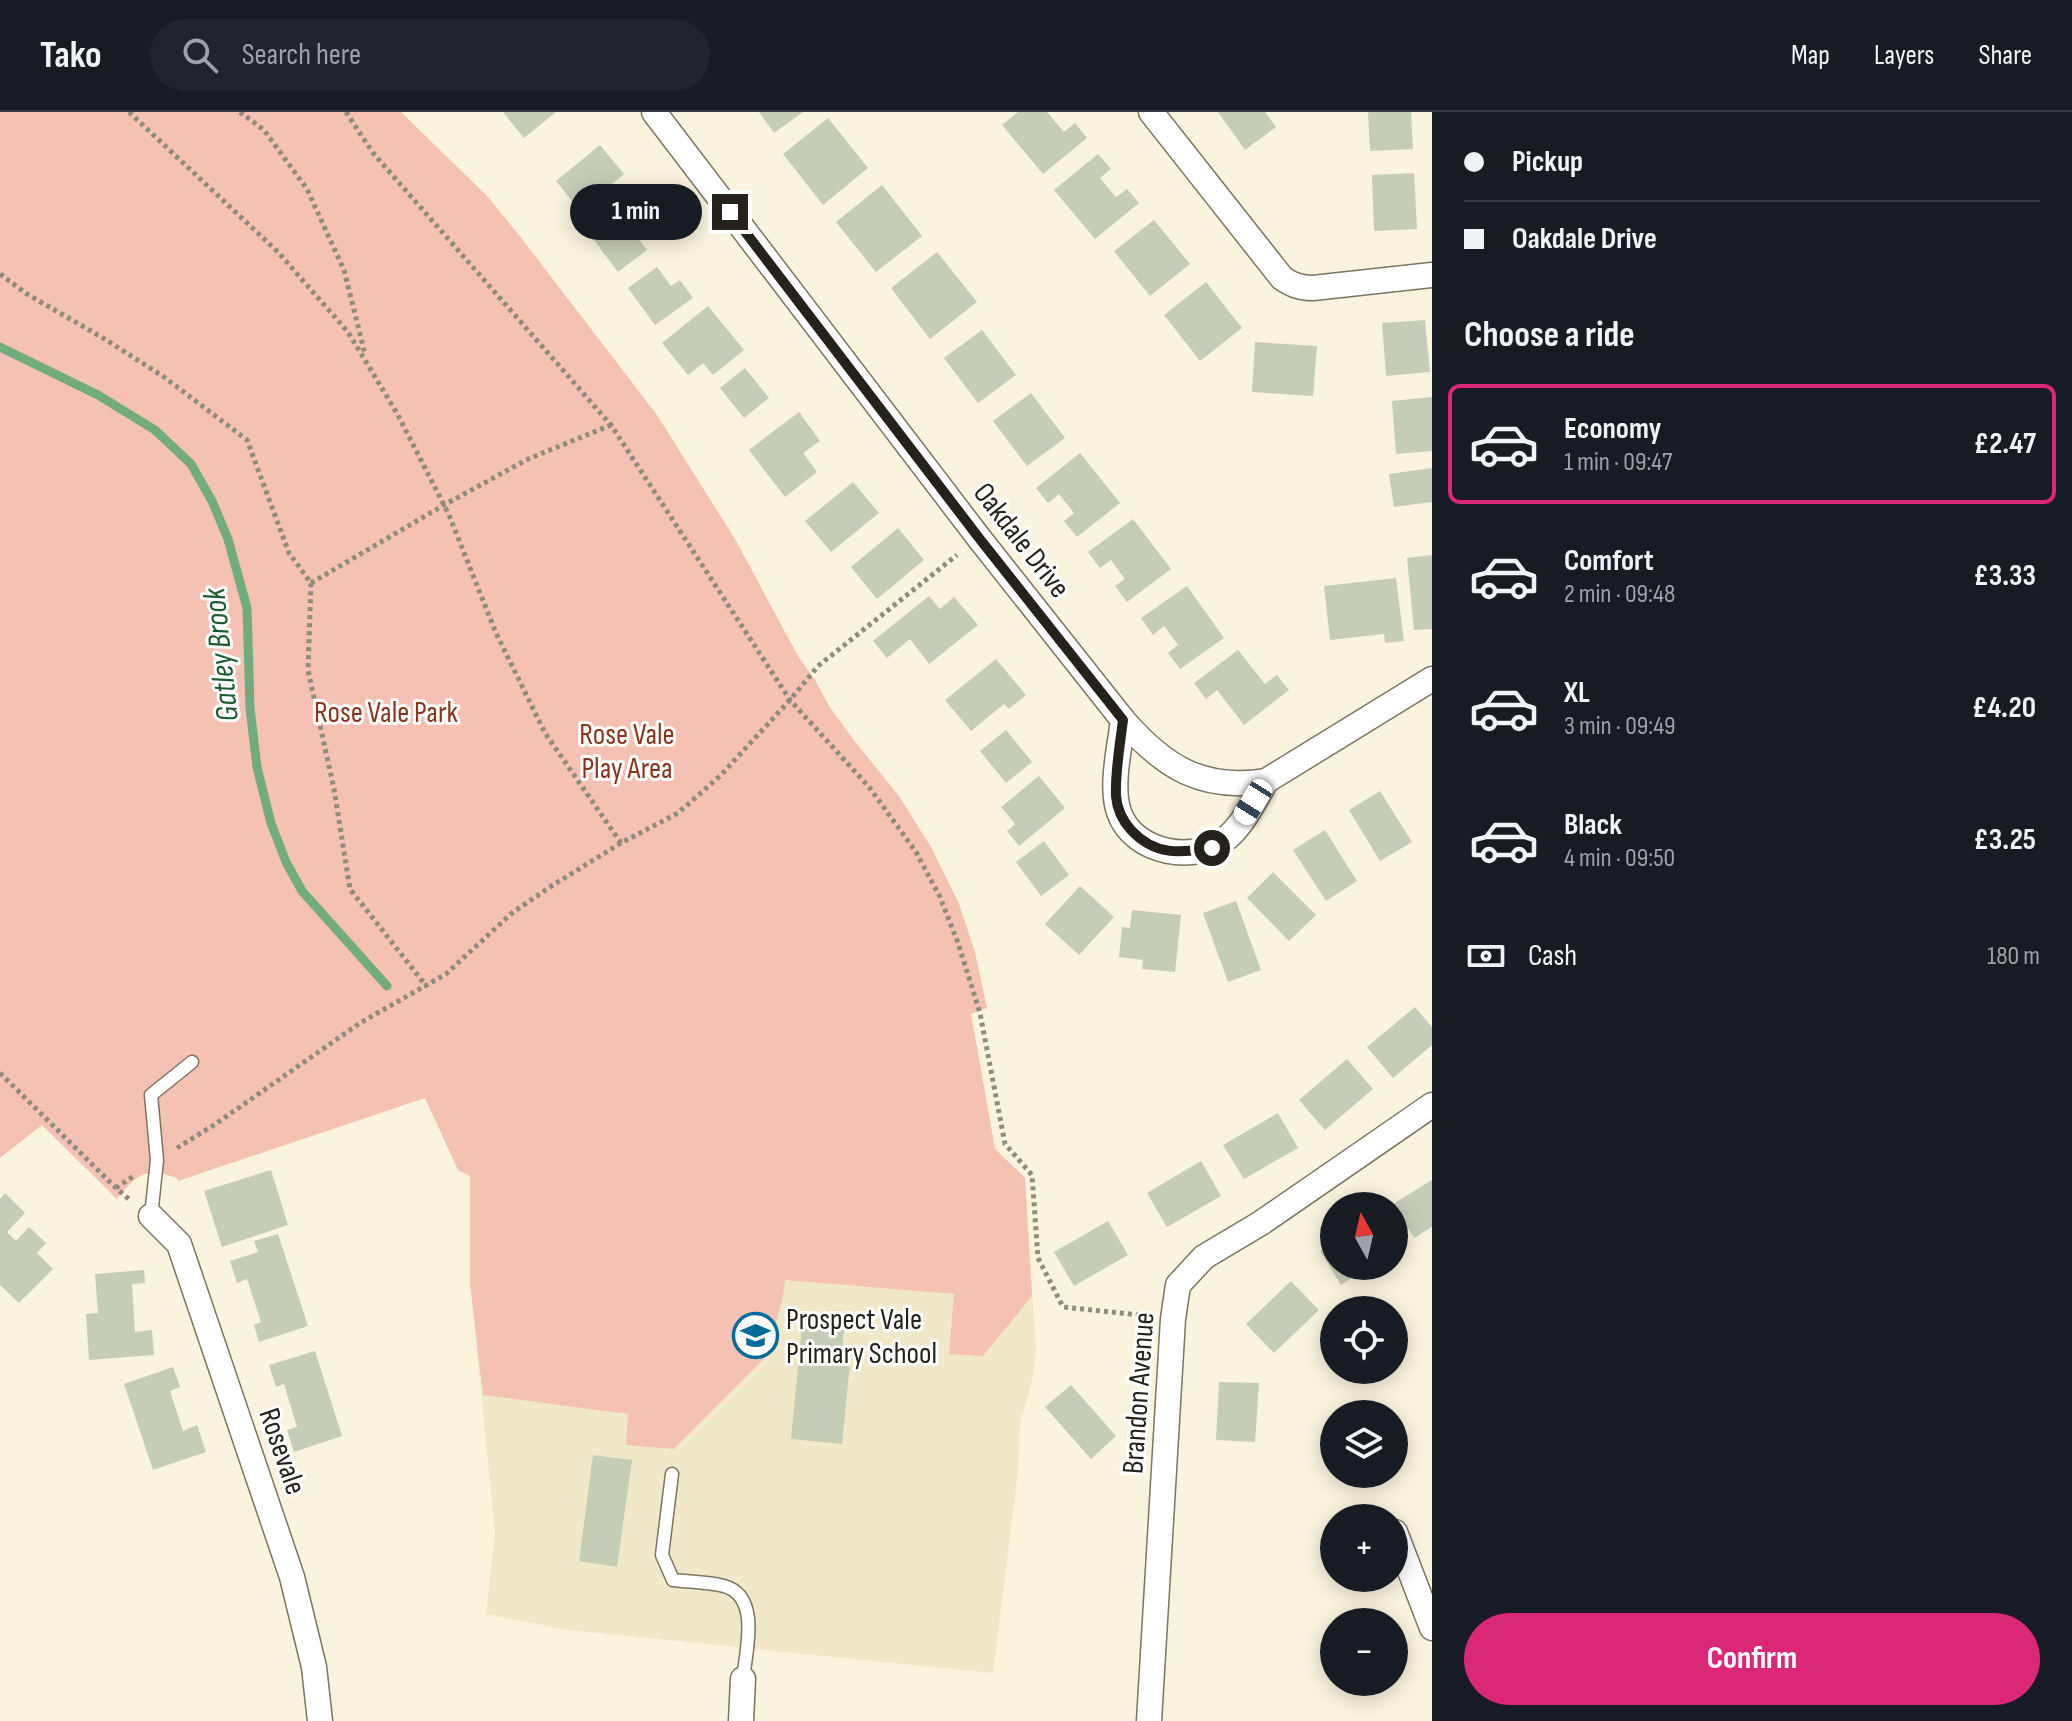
<!DOCTYPE html>
<html lang="en">
<head>
<meta charset="utf-8">
<style>
	body { margin:0; font-family:"Sofia Sans Condensed",sans-serif; background:#20242c; color:#f1f3f6; height:100vh; display:flex; flex-direction:column; font-size:30px; white-space:nowrap }
	* { box-sizing:border-box; margin:0 }
	p { font-size:26px; color:#9ea1a6 }
	.icon { flex:none; width:44px; height:44px; fill:none; stroke:currentColor; stroke-width:2; stroke-linecap:round; stroke-linejoin:round }
	.map { position:relative; flex:1; overflow:hidden }
	.drawer { display:flex; flex-direction:column; background:#171b24; width:640px }
	.drawer>* { flex:none }
	.top-card { display:grid; align-content:center; height:176px; padding:0 32px; background:#171b24 }
	.needle { width:52px; rotate:352deg }
	.fabs { position:absolute; left:1320px; top:1080px; display:grid; gap:16px }
	.fabs a { display:grid; place-items:center; width:88px; height:88px; border-radius:50%; background:#171b24; box-shadow:0 4px 20px #0003; font-size:40px }
	.end { position:absolute; width:36px; height:36px; margin:-18px; border:10px solid #24221a; background:#fff; box-shadow:0 0 0 4px #fff }
	.from { border-radius:50% }
	.bubble { position:absolute; height:56px; border-radius:28px; background:#171b24; box-shadow:0 4px 20px #0003; font-size:26px; font-weight:700; line-height:56px; text-align:center }
	.car { position:absolute; width:24px; height:48px; margin:-24px -12px; border-radius:10px; box-shadow:0 0 6px 2px #0007; background:linear-gradient(#fff 24%,#345 0 40%,#fff 0 76%,#345 0 86%,#fff 0) }
	.top-card b { display:flex; align-items:center; gap:28px; height:76px; font-size:30px }
	.top-card b+b { border-top:2px solid #363941 }
	.top-card i { width:20px; height:20px; background:#f1f3f6 }
	ul { padding:0; list-style:none }
	li { display:flex; align-items:center; gap:24px; height:120px; margin:0 16px 12px; padding:0 16px; border:4px solid transparent; border-radius:12px }
	li div { flex:1 }
	li b { display:block; font-size:30px }
	li em { font-style:normal; font-weight:700 }
	li.current { border-color:#db2777 }
	li>.icon { width:72px; height:72px; stroke-width:1.5 }
	h2 { padding:0 32px; font-size:36px; line-height:96px }
	.pay { display:flex; align-items:center; gap:20px; height:88px; padding:0 32px; font-size:30px }
	.pay p { margin-inline-start:auto }
	.action { display:flex; gap:16px; margin-top:auto; padding:16px 32px }
	.action a { flex:1; height:92px; border-radius:48px; background:#db2777; color:#fff; font-size:32px; font-weight:700; line-height:92px; text-align:center }
	header { display:flex; align-items:center; gap:48px; box-sizing:border-box; height:112px; padding:0 40px; background:#171b24; border-bottom:2px solid #363941 }
	header strong { font-size:38px }
	nav { display:flex; gap:44px; margin-inline-start:auto; font-size:28px }
	.search { width:560px; height:72px; background:#20242c; display:flex; align-items:center; gap:20px; box-sizing:border-box; padding:0 28px; border-radius:44px; color:#9ea1a6; font-size:30px }
	main { display:flex; flex:1; min-height:0 }
	.map>svg:first-child { display:block }
	.built { fill:#f1e8ca }
	.green { fill:#f5c1b3 }
	.lines { fill:none; stroke-linecap:round; stroke-linejoin:round }
	.stream { stroke:#72ac7e; stroke-width:9 }
	.building { fill:#c6cdb7 }
	.lane-casing { stroke:#7b7561; stroke-width:15 }
	.street-casing { stroke:#7b7561; stroke-width:27 }
	.path { stroke:#908c7d; stroke-width:5; stroke-dasharray:4 4; stroke-linecap:butt }
	.lane { stroke:#fff; stroke-width:12 }
	.street { stroke:#fff; stroke-width:24 }
	.route { stroke:#24221a; stroke-width:10 }
	.labels { text-anchor:middle; stroke-width:6; stroke-linejoin:round; paint-order:stroke }
	.street-label { font-size:30px; fill:#24221a; stroke:#fff }
	.park-label { font-size:30px; fill:#89351e; stroke:#fff }
	.poi-label { font-size:30px; fill:#24221a; stroke:#fff; text-anchor:start }
	.water-label { font-size:32px; font-style:italic; fill:#1b5b2f; stroke:#fff }
</style>
</head>
<body>
<header>
<strong>Tako</strong>
<div class="search"><svg class="icon" aria-label="search" viewBox="0 0 24 24"><circle cx="10" cy="10" r="6"/><path d="M15 15l6 6"/></svg>Search here</div>
<nav><a>Map</a><a>Layers</a><a>Share</a></nav>
</header>
<main>
<div class="map">
<svg width="1432" height="1609" viewBox="0 0 1432 1609">
	<rect width="100%" height="100%" fill="#faf3dd"/>
	<polygon class="built" points="971,901 995,1037 1025,1066 1036,1239 1032,1269 1020,1310 1018,1359 993,1561 568,1518 486,1502 495,1421 470,1171"/>
	<path class="green" d="M0,0H401L487,84L519,123L657,303L735,427L798,544L815,568L829,594L853,627L899,684L931,735L959,792L975,840L987,896L971,902L995,1037L1025,1066L1032,1184L983,1244L949,1242L954,1182L785,1168L783,1184L768,1243L674,1337L626,1333L628,1302L483,1283L470,1171V1064L458,1058L425,986L178,1069L177,1066C144,1054 137,1063 117,1087L42,1013L0,1046Z"/>
	<g class="lines">
		<polyline class="stream" points="0,235 98,283 155,318 191,352 212,389 228,427 247,496 250,596 257,655 271,711 286,750 302,779 387,874"/>
	</g>
	<g class="building">
		<polygon points="503,0 556,0 524,26"/>
		<polygon points="759,0 803,0 774,21"/>
		<polygon points="1018,0 1047,0 1064,20 1075,11 1087,26 1043,62 1002,13"/>
		<polygon points="1218,0 1265,0 1276,15 1245,38"/>
		<polygon points="1368,0 1411,0 1413,37 1370,39"/>
		<polygon points="828,6 868,56 823,93 783,42"/>
		<polygon points="600,33 624,62 580,99 556,69"/>
		<polygon points="1098,42 1111,57 1100,66 1116,85 1127,77 1139,91 1095,127 1054,78"/>
		<polygon points="1414,61 1417,117 1374,119 1372,63"/>
		<polygon points="882,73 922,124 876,160 836,110"/>
		<polygon points="620,102 647,138 618,160 591,124"/>
		<polygon points="1154,108 1190,152 1150,184 1114,139"/>
		<polygon points="937,140 977,190 930,227 891,176"/>
		<polygon points="657,155 671,174 680,168 693,186 655,213 628,176"/>
		<polygon points="1206,170 1242,216 1200,249 1164,203"/>
		<polygon points="708,194 744,238 713,263 703,251 688,263 662,231"/>
		<polygon points="1425,208 1430,260 1386,264 1382,211"/>
		<polygon points="982,218 1016,263 978,291 944,246"/>
		<polygon points="1255,230 1317,234 1313,284 1252,280"/>
		<polygon points="745,256 769,286 744,306 720,276"/>
		<polygon points="1031,281 1065,326 1027,354 993,309"/>
		<polygon points="1432,285 1432,339 1396,342 1392,289"/>
		<polygon points="799,300 820,329 803,341 817,360 785,385 749,338"/>
		<polygon points="1080,341 1120,391 1077,425 1064,409 1074,401 1059,382 1048,391 1036,376"/>
		<polygon points="1432,356 1432,390 1394,395 1389,362"/>
		<polygon points="853,370 879,401 831,440 805,409"/>
		<polygon points="1133,407 1171,457 1127,490 1115,474 1125,467 1111,448 1100,456 1088,440"/>
		<polygon points="898,416 924,448 877,487 851,455"/>
		<polygon points="1432,443 1432,517 1414,518 1407,446"/>
		<polygon points="1396,466 1404,529 1385,531 1384,522 1330,528 1324,474"/>
		<polygon points="1187,474 1224,526 1180,557 1168,541 1178,533 1164,514 1153,523 1141,506"/>
		<polygon points="929,484 940,497 954,485 978,513 929,552 910,527 887,546 873,529"/>
		<polygon points="1238,538 1265,572 1277,563 1289,578 1244,613 1217,578 1206,587 1194,571"/>
		<polygon points="996,547 1026,583 1009,597 1004,592 971,619 945,588"/>
		<polygon points="1006,618 1032,650 1006,671 980,639"/>
		<polygon points="1039,664 1065,696 1019,734 1007,719 1015,712 1001,695"/>
		<polygon points="1380,679 1412,730 1380,749 1349,698"/>
		<polygon points="1325,718 1357,769 1326,789 1293,738"/>
		<polygon points="1044,729 1069,763 1041,784 1016,750"/>
		<polygon points="1273,760 1316,803 1289,829 1247,786"/>
		<polygon points="1080,774 1114,805 1079,843 1045,812"/>
		<polygon points="1236,789 1261,858 1228,870 1203,801"/>
		<polygon points="1132,798 1181,803 1175,860 1142,857 1143,848 1119,845 1122,815 1130,816"/>
		<polygon points="1415,895 1432,915 1432,933 1393,966 1367,935"/>
		<polygon points="1347,947 1373,977 1325,1018 1299,988"/>
		<polygon points="1278,1001 1298,1036 1244,1067 1223,1033"/>
		<polygon points="1201,1049 1221,1084 1167,1115 1147,1081"/>
		<polygon points="271,1058 288,1113 222,1135 204,1079"/>
		<polygon points="1432,1068 1432,1115 1414,1126 1393,1092"/>
		<polygon points="5,1081 25,1101 7,1120 16,1129 29,1115 46,1131 37,1141 53,1157 19,1191 0,1173 0,1087"/>
		<polygon points="1108,1109 1128,1143 1074,1174 1054,1140"/>
		<polygon points="278,1122 308,1214 259,1230 254,1213 261,1210 247,1167 237,1171 230,1149 258,1140 254,1129"/>
		<polygon points="1334,1130 1334,1154 1371,1154 1341,1173 1320,1139"/>
		<polygon points="144,1158 145,1171 132,1172 135,1220 152,1218 154,1243 89,1248 86,1202 98,1201 95,1162"/>
		<polygon points="1291,1169 1319,1198 1274,1241 1246,1212"/>
		<polygon points="803,1203 845,1207 842,1241 851,1242 842,1332 791,1327"/>
		<polygon points="315,1239 342,1324 294,1340 287,1318 297,1315 284,1272 276,1275 269,1253"/>
		<polygon points="173,1255 180,1275 170,1279 183,1319 197,1313 206,1340 153,1358 124,1272"/>
		<polygon points="1219,1270 1259,1271 1255,1330 1216,1328"/>
		<polygon points="1071,1273 1116,1324 1091,1347 1045,1295"/>
		<polygon points="593,1343 632,1348 617,1455 579,1449"/>
	</g>
	<g class="lines">
		<defs>
			<g id="lane">
				<polyline points="151,1104 157,1048 151,983 192,950"/>
				<path d="M672,1362L662,1443L673,1468C690,1470 708,1470 724,1474C761,1484 746,1539 743,1567"/>
			</g>
			<g id="street">
				<path d="M654,0L979,426L1123,608C1164,655 1202,679 1266,669L1432,567"/>
				<path d="M1151,0L1282,166C1292,173 1300,176 1313,176L1432,163"/>
				<path d="M1123,608C1120,634 1110,675 1119,700C1133,742 1197,753 1228,725C1244,711 1255,688 1266,669"/>
				<polyline points="151,1104 179,1132 292,1465 314,1555 320,1609"/>
				<polyline points="1395,1420 1432,1516"/>
				<polyline points="741,1609 743,1567"/>
				<polyline points="1149,1609 1173,1207 1178,1173 1204,1145 1261,1111 1432,993"/>
			</g>
		</defs>
		<use href="#lane" class="lane-casing"/>
		<use href="#street" class="street-casing"/>
		<g class="path">
			<polyline points="129,0 278,140 348,220 398,303 449,403 496,521 545,621 621,731"/>
			<polyline points="240,0 264,18 307,77 344,158 365,242"/>
			<polyline points="346,0 373,41 611,313 790,588 869,675 916,740 940,785 958,831 980,901 1005,1032 1032,1063 1038,1146 1063,1195 1149,1204"/>
			<polyline points="0,162 27,182 103,226 164,265 247,328 289,441 311,471 308,558 334,677 350,777 427,875"/>
			<polyline points="311,471 444,393 528,347 611,313"/>
			<polyline points="0,961 116,1076 131,1089"/>
			<polyline points="177,1036 214,1013 360,911 446,862 512,801 553,773 621,731 678,701 720,664 790,588 818,554 957,443"/>
			<polyline points="116,1076 135,1063"/>
		</g>
		<use href="#lane" class="lane"/>
		<use href="#street" class="street"/>
	</g>
	<g class="lines">
		<path class="route" d="M730,100L979,426L1123,608C1120,633 1115,659 1116,684C1117,697 1122,708 1131,718C1155,744 1180,741 1212,736"/>
	</g>
	<defs>
		<symbol id="school-ring" viewBox="-11 -11 22 22"><circle r="9.5" fill="#fff" stroke="#006c99" stroke-width="1.5"/><path d="M0-5L7-2L0 1L-7-2ZM-4 1L0 2.5L4 1V4Q0 6-4 4Z" fill="#006c99"/></symbol>
	</defs>
	<g fill-rule="evenodd">
		<use href="#school-ring" x="730" y="1198" width="51" height="51"/>
	</g>
	<g class="labels">
		<g class="street-label">
			<text transform="translate(1022 428) rotate(52)" y="10">Oakdale Drive</text>
			<text transform="translate(1138 1281) rotate(-86)" y="10">Brandon Avenue</text>
			<text transform="translate(283 1339) rotate(71)" y="10">Rosevale</text>
		</g>
		<g class="park-label">
			<text x="386" y="610">Rose Vale Park</text>
			<text x="627" y="632">Rose Vale<tspan x="627" dy="34">Play Area</tspan></text>
		</g>
		<g class="poi-label">
			<text x="786" y="1217">Prospect Vale<tspan x="786" dy="34">Primary School</tspan></text>
		</g>
		<g class="water-label">
			<text transform="translate(220 543) rotate(-96)" y="11">Gatley Brook</text>
		</g>
	</g>
</svg>
<div class="fabs">
<a><svg class="needle" viewBox="-14 -14 28 28"><path d="M0-13l5 13h-10z" fill="#e53935"/><path d="M0 13l5-13h-10z" fill="#9ea1a6"/></svg></a>
<a><svg class="icon" aria-label="locate" viewBox="0 0 24 24"><circle cx="12" cy="12" r="6"/><path d="M12 2v4M12 18v4M2 12h4M18 12h4"/></svg></a>
<a><svg class="icon" aria-label="layers" viewBox="0 0 24 24"><path d="M12 4l9 5-9 5-9-5zM3 14l9 5 9-5"/></svg></a>
<a>+</a>
<a>−</a>
</div>
<i class="end from" style="left:1212px;top:736px"></i>
<i class="end" style="left:730px;top:100px"></i>
<div class="bubble" style="left:570px;top:72px;width:132px">1 min</div>
<i class="car" style="left:1253px;top:690px;rotate:212deg"></i>
</div>
<section class="drawer">
<div class="top-card">
<b><i class="from"></i>Pickup</b>
<b><i></i>Oakdale Drive</b>
</div>
<h2>Choose a ride</h2>
<ul>
<li class="current"><svg class="icon" aria-label="car" viewBox="0 0 24 24"><path d="M5 17H2v-5l4-1 3-4h7l3 4 3 1v5h-3M9 17h6M6 11h13"/><circle cx="7" cy="17" r="2"/><circle cx="17" cy="17" r="2"/></svg><div><b>Economy</b><p>1 min · 09:47</p></div><em>£2.47</em></li>
<li><svg class="icon" aria-label="car" viewBox="0 0 24 24"><path d="M5 17H2v-5l4-1 3-4h7l3 4 3 1v5h-3M9 17h6M6 11h13"/><circle cx="7" cy="17" r="2"/><circle cx="17" cy="17" r="2"/></svg><div><b>Comfort</b><p>2 min · 09:48</p></div><em>£3.33</em></li>
<li><svg class="icon" aria-label="car" viewBox="0 0 24 24"><path d="M5 17H2v-5l4-1 3-4h7l3 4 3 1v5h-3M9 17h6M6 11h13"/><circle cx="7" cy="17" r="2"/><circle cx="17" cy="17" r="2"/></svg><div><b>XL</b><p>3 min · 09:49</p></div><em>£4.20</em></li>
<li><svg class="icon" aria-label="car" viewBox="0 0 24 24"><path d="M5 17H2v-5l4-1 3-4h7l3 4 3 1v5h-3M9 17h6M6 11h13"/><circle cx="7" cy="17" r="2"/><circle cx="17" cy="17" r="2"/></svg><div><b>Black</b><p>4 min · 09:50</p></div><em>£3.25</em></li>
</ul>
<div class="pay"><svg class="icon" aria-label="cash" viewBox="0 0 24 24"><path d="M3 7h18v10H3z"/><circle cx="12" cy="12" r="2"/></svg>Cash<p>180 m</p></div>
<div class="action"><a>Confirm</a></div>
</section>
</main>
</body>
</html>
